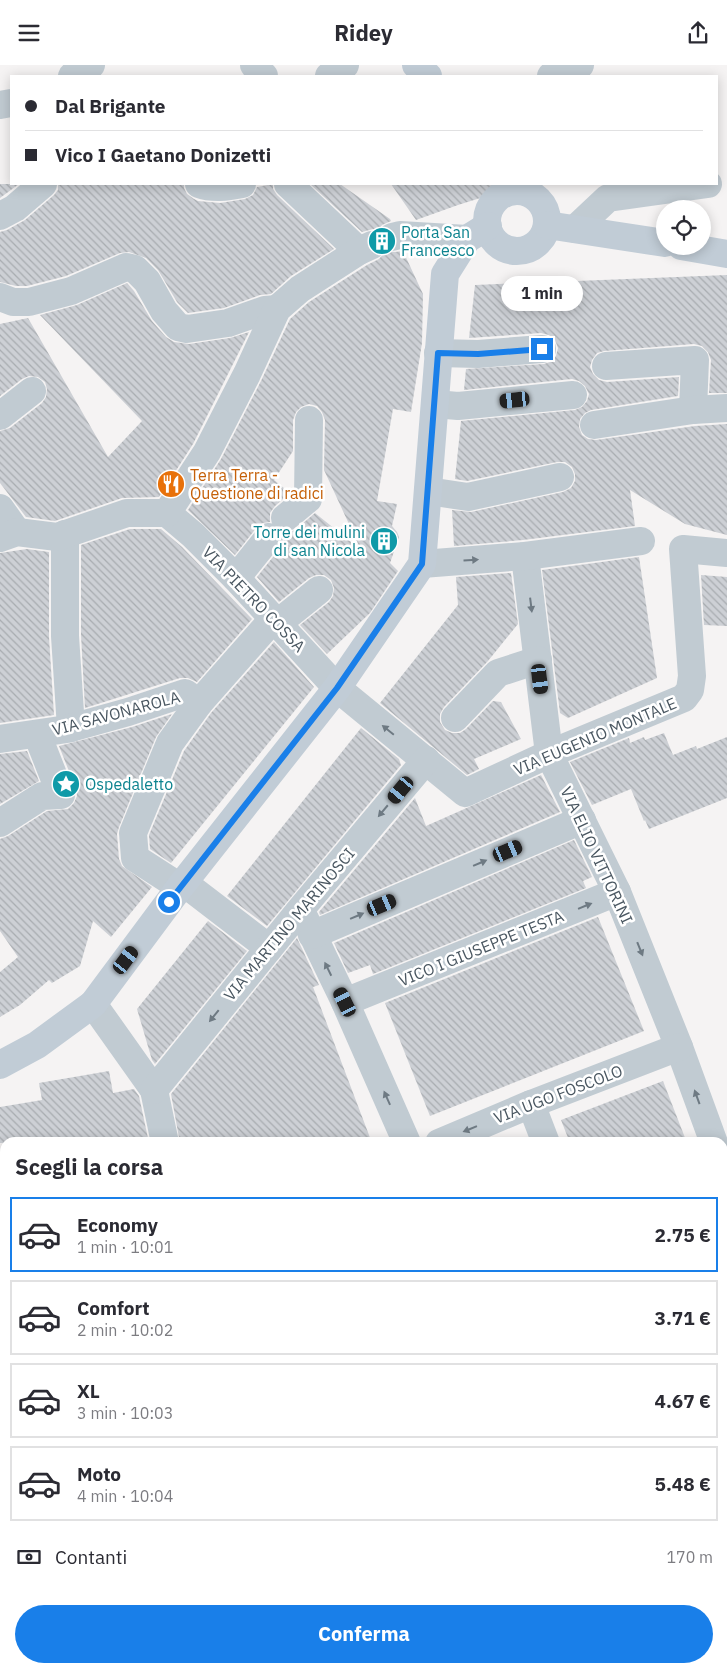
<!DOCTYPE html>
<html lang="it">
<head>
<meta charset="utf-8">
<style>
	body { margin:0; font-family:"IBM Plex Sans",sans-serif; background:#f2f2f3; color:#2b2b33; height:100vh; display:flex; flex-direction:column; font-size:19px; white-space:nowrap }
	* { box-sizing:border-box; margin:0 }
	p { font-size:16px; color:#7c7c81 }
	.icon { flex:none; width:28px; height:28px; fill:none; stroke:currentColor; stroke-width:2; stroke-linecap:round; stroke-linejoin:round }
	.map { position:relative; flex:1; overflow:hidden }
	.details { position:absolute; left:0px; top:1072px; width:728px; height:536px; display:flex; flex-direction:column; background:#fff; border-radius:15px 15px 0 0; box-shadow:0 2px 12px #0003 }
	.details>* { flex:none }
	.banner { position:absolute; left:10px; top:10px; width:708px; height:110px; border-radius:0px; box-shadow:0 2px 12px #0003; display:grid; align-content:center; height:110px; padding:0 15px; background:#fff }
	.tools { position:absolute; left:656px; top:135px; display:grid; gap:10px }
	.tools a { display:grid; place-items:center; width:55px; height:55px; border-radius:50%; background:#fff; box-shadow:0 2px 12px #0003; font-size:25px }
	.end { position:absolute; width:22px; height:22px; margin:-11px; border:6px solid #197fe9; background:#fff; box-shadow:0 0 0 2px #fff }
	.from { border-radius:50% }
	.bubble { position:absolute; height:35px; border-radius:18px; background:#fff; box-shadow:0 2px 12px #0003; font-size:16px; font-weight:700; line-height:35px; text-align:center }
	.car { position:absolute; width:15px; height:30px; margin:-15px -8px; border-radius:6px; box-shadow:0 0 4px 1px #0007; background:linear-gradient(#222 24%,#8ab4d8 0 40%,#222 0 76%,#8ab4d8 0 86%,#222 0) }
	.banner b { display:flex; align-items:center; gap:18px; height:48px; font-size:19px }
	.banner b+b { border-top:1px solid #e1e1e2 }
	.banner i { width:12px; height:12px; background:#2b2b33 }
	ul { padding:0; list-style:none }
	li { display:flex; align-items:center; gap:15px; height:75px; margin:0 10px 8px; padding:0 5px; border:2px solid #e1e1e2; border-radius:0px }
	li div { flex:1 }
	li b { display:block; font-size:19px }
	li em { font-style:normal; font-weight:700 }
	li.on { border-color:#197fe9 }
	li>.icon { width:45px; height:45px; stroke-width:1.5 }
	h2 { padding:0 15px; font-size:22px; line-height:60px }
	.pay { display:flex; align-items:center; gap:12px; height:55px; padding:0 15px; font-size:19px }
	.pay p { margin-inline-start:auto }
	.action { display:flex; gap:10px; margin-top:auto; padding:10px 15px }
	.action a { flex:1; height:58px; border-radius:30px; background:#197fe9; color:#fff; font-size:20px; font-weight:700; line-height:58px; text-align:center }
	header { display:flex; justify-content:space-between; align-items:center; height:65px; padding:0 15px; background:#fff; font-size:22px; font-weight:700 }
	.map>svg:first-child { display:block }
	.building { fill:url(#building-back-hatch) }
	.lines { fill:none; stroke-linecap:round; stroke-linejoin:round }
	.street { stroke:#c1cbd2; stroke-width:28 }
	.secondary { stroke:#c1ccd6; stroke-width:28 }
	.oneway { fill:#6e7a83 }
	.route { stroke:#197fe9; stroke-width:6 }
	.labels { text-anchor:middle; stroke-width:5; stroke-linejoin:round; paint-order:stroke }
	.culture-label { font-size:16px; fill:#0d838f; stroke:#fff; text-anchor:start }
	.food-label { font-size:16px; fill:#c56008; stroke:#fff; text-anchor:start }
	.street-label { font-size:16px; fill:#4a5761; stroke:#fff }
</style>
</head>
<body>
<header><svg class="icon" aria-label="menu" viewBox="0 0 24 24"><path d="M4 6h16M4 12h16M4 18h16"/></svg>Ridey<svg class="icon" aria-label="share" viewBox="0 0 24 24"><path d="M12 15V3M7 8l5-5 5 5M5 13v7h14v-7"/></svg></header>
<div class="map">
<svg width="727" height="1608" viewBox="0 0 727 1608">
	<defs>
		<pattern id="building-back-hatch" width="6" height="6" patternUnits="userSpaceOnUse" patternTransform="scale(1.25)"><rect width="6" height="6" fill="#cdd0d5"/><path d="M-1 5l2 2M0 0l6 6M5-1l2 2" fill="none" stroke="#a8acb0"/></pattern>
	</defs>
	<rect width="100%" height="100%" fill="#f5f3f3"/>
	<g class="building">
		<polygon points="0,119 19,119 0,133"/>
		<polygon points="58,119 184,119 184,123 187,129 194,134 198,136 220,138 245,134 253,130 257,122 273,119 273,124 277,130 334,184 291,211 271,229 260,230 224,243 188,248 177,237 158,205 146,193 129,187 120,188 66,211 27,221 16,221 0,217 0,167 7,165 25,155 54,130 58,125"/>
		<polygon points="310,119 340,119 390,154 391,156 382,160 378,166 373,164 362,167"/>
		<polygon points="391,119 508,119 509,124 458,140 416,155"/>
		<polygon points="386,186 395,187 403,186 423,229 422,278 411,347 393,344 377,436 397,439 392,461 397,467 399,472 390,498 398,506 370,548 327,589 300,560 329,537 333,531 334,523 331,515 324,510 316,510 309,513 279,537 257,512 281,482 284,475 284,468 288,468 295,465 315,448 361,485 324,405 325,355 322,347 317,341 309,339 301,342 296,347 293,355 293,386 274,415 290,428 275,441 270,448 270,457 263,458 257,462 235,490 188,445 221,394 261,316 290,254 309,237 367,200 379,194"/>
		<polygon points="727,210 727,328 709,328 711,295 708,287 702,281 694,279 604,286 597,288 592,295 590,302 593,309 599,315 607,317 679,312 678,331 591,345 585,348 580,354 579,362 582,370 588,374 596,375 695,361 727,359 727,470 685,459 630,425 635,461 523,475 454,481 452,445 471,447 563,427 571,423 575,416 575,409 572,402 565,397 557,397 467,416 455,414 461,356 575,345 582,342 587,336 589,329 585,321 579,316 572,314 464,325 466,304 544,299 550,297 556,291 558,283 555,275 549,270 541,268 469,273 475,220"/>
		<polygon points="127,218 134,226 152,256 166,272 174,277 189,279 230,273 249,267 193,379 159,432 122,433 55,456 26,452 0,418 0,366 10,363 42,338 46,332 47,324 45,317 38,312 29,311 22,314 0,331 0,259 28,253 108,392 142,356 40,250 77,240"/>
		<polygon points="130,464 161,464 182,482 252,554 197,617 188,613 180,613 85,643 81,570 81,480"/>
		<polygon points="27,484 49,487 49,572 54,650 0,658 0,488"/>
		<polygon points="639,492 657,613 568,653 560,648 542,505"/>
		<polygon points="511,508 518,559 488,596 444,642 440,649 440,657 445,665 452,668 460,668 466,664 493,636 501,637 521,674 474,694 479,704 467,710 380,638 458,540 456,512"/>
		<polygon points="701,510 727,512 727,561 704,560"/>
		<polygon points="274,577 314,622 171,798 150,784 149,770 184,686 211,648"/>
		<polygon points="172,649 156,672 119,762 117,769 119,794 122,801 152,822 111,872 93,856 80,901 52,918 49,915 20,940 0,952 0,907 18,892 0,866 0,774 8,771 47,746 68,744 74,738 77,731 76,724 59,681 132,662"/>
		<polygon points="361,663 399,694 401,700 267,861 227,831"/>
		<polygon points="664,668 673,690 696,681 697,684 727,672 727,733 649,764 645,755 644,756 631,724 592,740 570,697 629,673 630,678 644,672 645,675"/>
		<polygon points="27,686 39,716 0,739 0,689"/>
		<polygon points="541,710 560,747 320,850 319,847 415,733 426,761"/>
		<polygon points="574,775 592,812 583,816 586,823 373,909 370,900 348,908 334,878"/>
		<polygon points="598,852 644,966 430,1051 385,938"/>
		<polygon points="208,856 247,886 155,999 152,995 137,944"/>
		<polygon points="297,873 319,920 313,922 372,1078 180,1078 171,1029"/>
		<polygon points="109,1006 113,1028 134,1024 139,1031 149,1078 0,1078 0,1042 42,1035 39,1018"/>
		<polygon points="663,1016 687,1078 570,1078 561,1055"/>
	</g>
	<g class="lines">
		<g class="street">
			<polyline points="254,0 264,11"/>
			<polyline points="72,11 91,0"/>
			<polyline points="329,11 345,0"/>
			<polyline points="551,11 580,0"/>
			<polyline points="0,40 11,38"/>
			<path d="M199,119C213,124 227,122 242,119"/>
			<polyline points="288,119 359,186"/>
			<polyline points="0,151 15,143 43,119"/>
			<polyline points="575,164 608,133 708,119"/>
			<polyline points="392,172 400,170 467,174"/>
			<polyline points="0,232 13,237 29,237 71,226 126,202 135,204 147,216 164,246 178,262 187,264 228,258 265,245 277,244"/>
			<polyline points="438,288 478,289 542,284"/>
			<polyline points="606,301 695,295 693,345"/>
			<polyline points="435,339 458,341 573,330"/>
			<polyline points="0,351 32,326"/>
			<polyline points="594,360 693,345 727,343"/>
			<polyline points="428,426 468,432 560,412"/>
			<polyline points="0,443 17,467"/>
			<polyline points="167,448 193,470 236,513 337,623 465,728 549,689 684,633 690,625 692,611 683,484 727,488"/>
			<polyline points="285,453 308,434 309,355"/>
			<polyline points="65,469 65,571 71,663"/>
			<polyline points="0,473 17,467 57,472 127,448 167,448 207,387 247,309 277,244 300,224 359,186 372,180"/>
			<polyline points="525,491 549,689 617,827 679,982 714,1078"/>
			<polyline points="422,499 525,491 641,476"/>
			<polyline points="236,513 269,472"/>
			<polyline points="278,558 319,525"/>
			<polyline points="455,653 498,608 538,595"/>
			<polyline points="0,674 67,664 128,647 185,628 199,638"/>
			<polyline points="0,758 42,731 61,730 37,669"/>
			<polyline points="184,818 269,883"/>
			<polyline points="180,822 135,793 133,768 170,678 199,638 274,553"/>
			<polyline points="305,854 345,937 407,1078"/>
			<polyline points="312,870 582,755"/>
			<polyline points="345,937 617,827"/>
			<polyline points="93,939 154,1025 165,1078"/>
			<polyline points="154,1025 300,845 426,695"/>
			<polyline points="531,1039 546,1078"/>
			<polyline points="439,1078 531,1039 679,982"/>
			<polyline points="722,1100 727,1112"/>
			<polyline points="722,1222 727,1220"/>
			<polyline points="722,1555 727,1552"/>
			<polyline points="231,1604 237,1608"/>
			<polyline points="494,1604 497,1608"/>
			<polyline points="312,1608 317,1604"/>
			<polyline points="655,1608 660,1604"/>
		</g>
		<g class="secondary">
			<polyline points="416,0 428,11"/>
			<circle cx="517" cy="156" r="30"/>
			<polyline points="547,160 665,178"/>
			<polyline points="681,181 727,189"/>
			<polyline points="0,1000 37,980 93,939 180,822 337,623 422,499 445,209 467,174 488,161"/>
		</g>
	</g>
	<defs><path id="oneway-solid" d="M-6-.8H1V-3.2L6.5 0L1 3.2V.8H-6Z" transform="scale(1.25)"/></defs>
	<g class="oneway">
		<use href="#oneway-solid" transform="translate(471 495) rotate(-4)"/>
		<use href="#oneway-solid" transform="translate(531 540) rotate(83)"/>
		<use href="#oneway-solid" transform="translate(388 665) rotate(-141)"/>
		<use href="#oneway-solid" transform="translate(383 746) rotate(130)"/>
		<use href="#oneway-solid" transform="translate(480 798) rotate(-23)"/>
		<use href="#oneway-solid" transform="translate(585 841) rotate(-22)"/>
		<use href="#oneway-solid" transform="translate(357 851) rotate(-23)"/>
		<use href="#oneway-solid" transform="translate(640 884) rotate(68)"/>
		<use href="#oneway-solid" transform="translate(328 904) rotate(-116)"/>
		<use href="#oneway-solid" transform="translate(214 951) rotate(129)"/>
		<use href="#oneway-solid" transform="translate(697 1032) rotate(-110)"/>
		<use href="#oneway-solid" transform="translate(387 1033) rotate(-114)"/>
		<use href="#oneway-solid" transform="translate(470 1064) rotate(158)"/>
	</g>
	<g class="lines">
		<polyline class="route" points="169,837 337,623 422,499 438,288 478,289 542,284"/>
	</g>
	<defs>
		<symbol id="building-disc" viewBox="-11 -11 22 22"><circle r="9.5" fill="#0f9aa8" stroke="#fff"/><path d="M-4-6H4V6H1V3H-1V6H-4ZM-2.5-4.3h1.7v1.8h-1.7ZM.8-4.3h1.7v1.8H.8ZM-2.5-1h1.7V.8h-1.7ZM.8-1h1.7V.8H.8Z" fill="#fff"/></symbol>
		<symbol id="restaurant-disc" viewBox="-11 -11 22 22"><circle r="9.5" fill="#e8710a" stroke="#fff"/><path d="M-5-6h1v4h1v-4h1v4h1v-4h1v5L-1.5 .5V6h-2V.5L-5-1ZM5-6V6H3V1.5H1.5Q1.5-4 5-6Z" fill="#fff"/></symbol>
		<symbol id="sight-disc" viewBox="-11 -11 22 22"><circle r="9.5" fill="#0f9aa8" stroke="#fff"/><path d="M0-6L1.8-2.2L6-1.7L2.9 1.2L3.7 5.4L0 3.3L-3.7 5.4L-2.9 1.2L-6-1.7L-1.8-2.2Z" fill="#fff"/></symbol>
	</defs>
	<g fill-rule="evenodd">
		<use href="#building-disc" x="366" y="160" width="32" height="32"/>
		<use href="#restaurant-disc" x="155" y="403" width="32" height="32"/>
		<use href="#building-disc" x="368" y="460" width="32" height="32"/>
		<use href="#sight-disc" x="50" y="703" width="32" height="32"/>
	</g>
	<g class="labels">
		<g class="culture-label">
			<text x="401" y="173">Porta San<tspan x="401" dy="18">Francesco</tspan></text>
			<text x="365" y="473" text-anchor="end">Torre dei mulini<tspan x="365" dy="18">di san Nicola</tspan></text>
			<text x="85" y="725">Ospedaletto</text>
		</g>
		<g class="food-label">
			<text x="190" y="416">Terra Terra -<tspan x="190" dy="18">Questione di radici</tspan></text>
		</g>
		<g class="street-label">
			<text transform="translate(254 534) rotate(46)" y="6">VIA PIETRO COSSA</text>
			<text transform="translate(116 648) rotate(-15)" y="6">VIA SAVONAROLA</text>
			<text transform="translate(595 671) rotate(-23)" y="6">VIA EUGENIO MONTALE</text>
			<text transform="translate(597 790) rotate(65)" y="6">VIA ELIO VITTORINI</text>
			<text transform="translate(289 859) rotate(-50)" y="6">VIA MARTINO MARINOSCI</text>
			<text transform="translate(481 883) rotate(-22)" y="6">VICO I GIUSEPPE TESTA</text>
			<text transform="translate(558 1029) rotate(-21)" y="6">VIA UGO FOSCOLO</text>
		</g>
	</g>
</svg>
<div class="tools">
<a><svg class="icon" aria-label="locate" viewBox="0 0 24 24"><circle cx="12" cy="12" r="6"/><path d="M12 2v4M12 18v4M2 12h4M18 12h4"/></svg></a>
</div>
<i class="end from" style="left:169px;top:837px"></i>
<i class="end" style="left:542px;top:284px"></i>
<div class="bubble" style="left:501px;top:211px;width:82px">1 min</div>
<i class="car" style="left:515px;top:335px;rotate:264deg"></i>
<i class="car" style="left:540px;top:614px;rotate:173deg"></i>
<i class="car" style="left:401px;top:725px;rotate:220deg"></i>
<i class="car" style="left:508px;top:786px;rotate:67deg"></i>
<i class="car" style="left:382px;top:840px;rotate:67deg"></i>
<i class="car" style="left:126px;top:895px;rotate:37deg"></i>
<i class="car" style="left:345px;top:937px;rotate:334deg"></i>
<div class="banner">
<b><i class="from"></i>Dal Brigante</b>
<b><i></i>Vico I Gaetano Donizetti</b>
</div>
<section class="details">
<h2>Scegli la corsa</h2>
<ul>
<li class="on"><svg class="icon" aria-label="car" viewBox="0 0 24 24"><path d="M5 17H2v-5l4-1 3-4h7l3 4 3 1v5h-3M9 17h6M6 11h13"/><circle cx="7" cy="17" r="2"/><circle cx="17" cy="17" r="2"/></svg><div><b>Economy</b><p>1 min · 10:01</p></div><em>2.75 €</em></li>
<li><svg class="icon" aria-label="car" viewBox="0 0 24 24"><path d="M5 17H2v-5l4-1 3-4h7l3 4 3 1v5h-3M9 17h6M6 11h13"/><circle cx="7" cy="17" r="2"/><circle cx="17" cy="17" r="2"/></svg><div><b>Comfort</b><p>2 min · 10:02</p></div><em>3.71 €</em></li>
<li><svg class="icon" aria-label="car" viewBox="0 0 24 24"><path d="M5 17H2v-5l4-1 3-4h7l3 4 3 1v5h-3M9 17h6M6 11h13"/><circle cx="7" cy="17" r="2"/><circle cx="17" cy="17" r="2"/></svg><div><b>XL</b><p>3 min · 10:03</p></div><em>4.67 €</em></li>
<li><svg class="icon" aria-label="car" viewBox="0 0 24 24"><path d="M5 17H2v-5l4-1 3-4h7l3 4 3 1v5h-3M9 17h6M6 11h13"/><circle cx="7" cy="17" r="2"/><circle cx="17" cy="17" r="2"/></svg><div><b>Moto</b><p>4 min · 10:04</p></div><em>5.48 €</em></li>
</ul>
<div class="pay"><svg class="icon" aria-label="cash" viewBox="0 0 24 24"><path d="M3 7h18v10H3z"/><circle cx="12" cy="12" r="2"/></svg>Contanti<p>170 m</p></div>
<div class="action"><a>Conferma</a></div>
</section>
</div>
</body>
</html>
